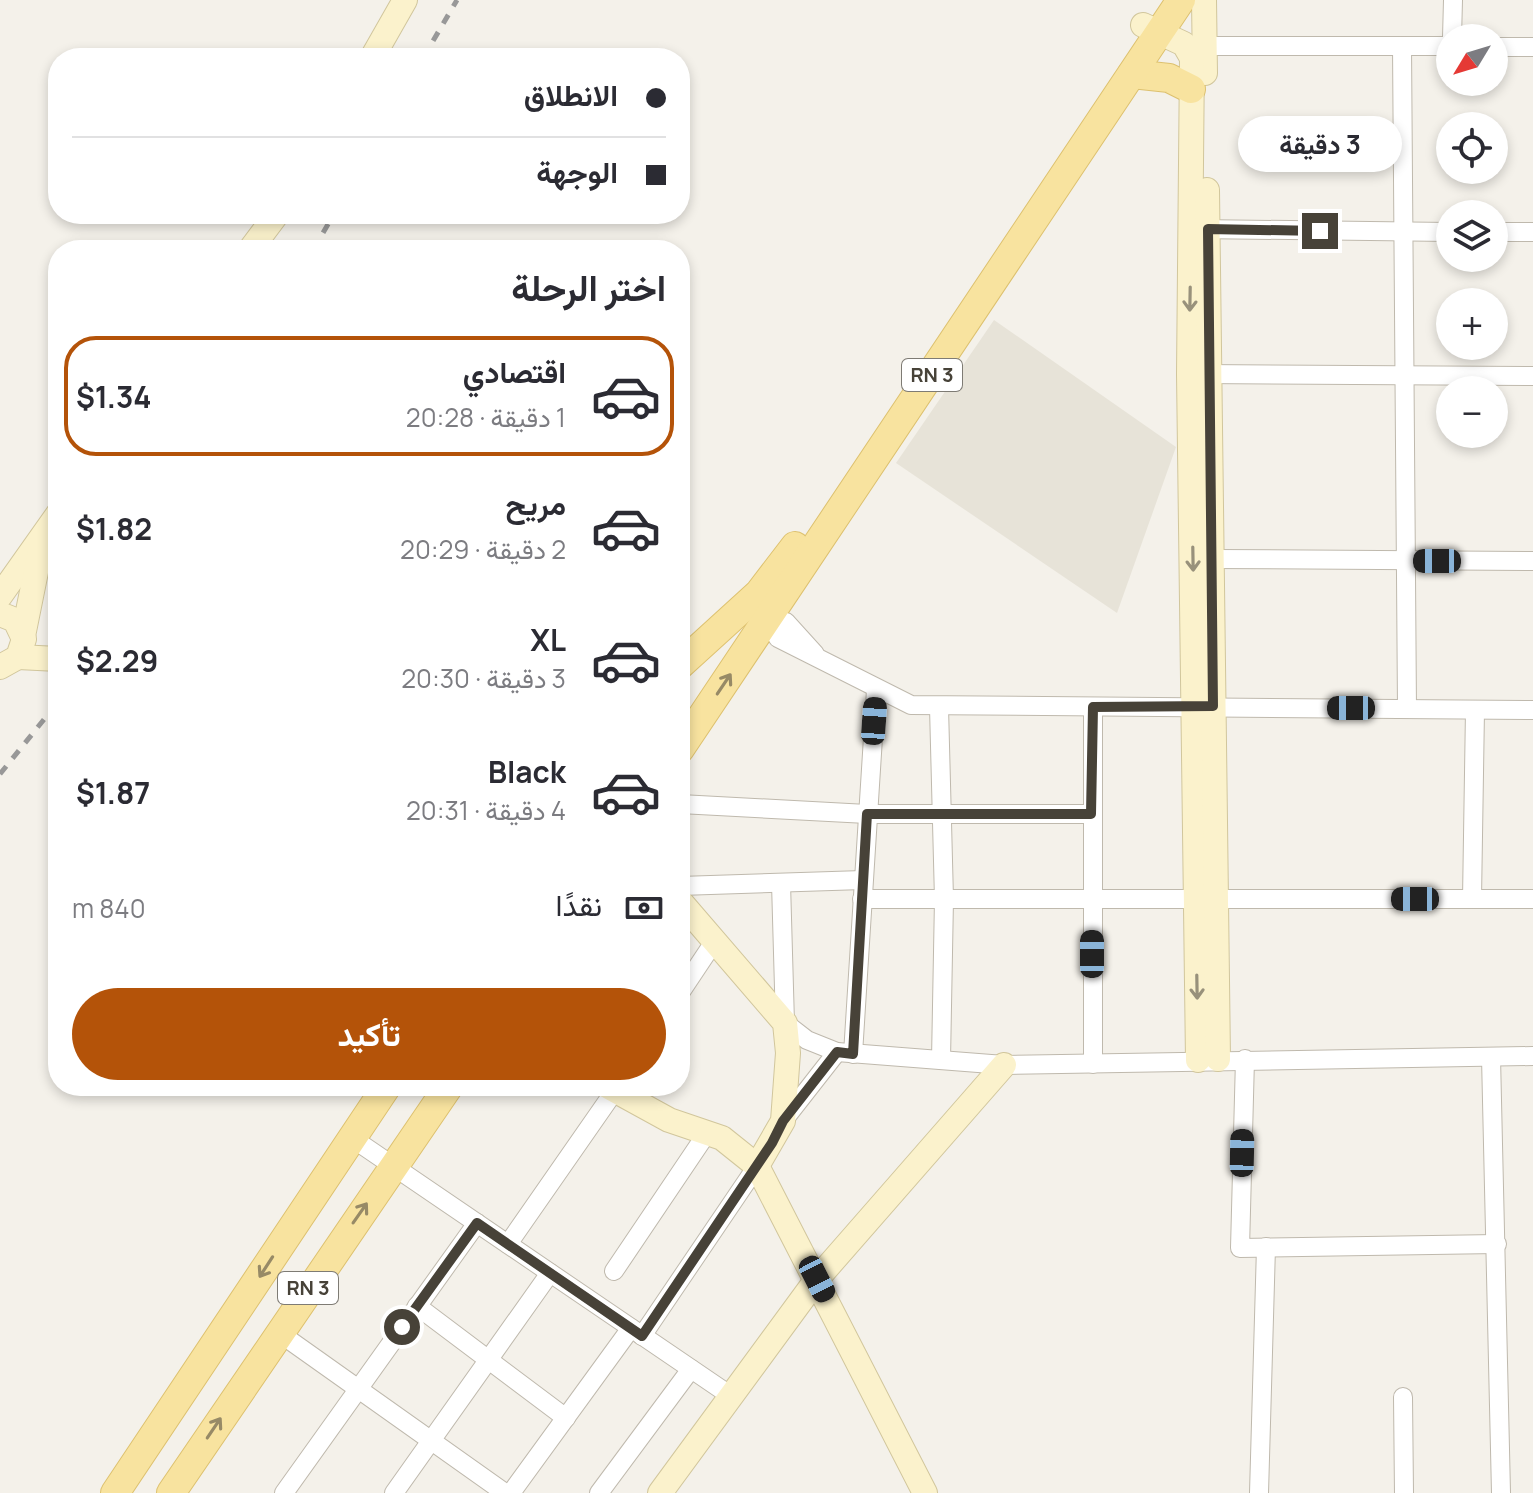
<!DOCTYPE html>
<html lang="ar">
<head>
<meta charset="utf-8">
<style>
	body { margin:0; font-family:Manrope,Vazirmatn,sans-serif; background:#f7f7f7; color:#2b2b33; direction:rtl; height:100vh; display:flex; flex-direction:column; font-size:30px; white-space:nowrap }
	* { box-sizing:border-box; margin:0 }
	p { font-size:26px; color:#7c7c81 }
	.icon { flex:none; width:44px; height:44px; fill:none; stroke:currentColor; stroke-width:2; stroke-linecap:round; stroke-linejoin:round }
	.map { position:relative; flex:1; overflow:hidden; direction:ltr }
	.panel { position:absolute; left:48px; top:240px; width:642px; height:856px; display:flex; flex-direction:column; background:#fff; border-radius:32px; box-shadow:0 4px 12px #0003; direction:rtl }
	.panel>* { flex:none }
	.top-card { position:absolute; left:48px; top:48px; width:642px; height:176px; border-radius:32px; box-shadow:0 4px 12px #0003; direction:rtl; display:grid; align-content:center; height:176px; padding:0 24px; background:#fff }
	.needle { width:52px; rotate:232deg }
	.buttons { position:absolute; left:1436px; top:24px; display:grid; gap:16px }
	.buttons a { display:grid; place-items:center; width:72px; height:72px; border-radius:50%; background:#fff; box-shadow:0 4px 12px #0003; font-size:40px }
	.end { position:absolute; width:36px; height:36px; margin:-18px; border:10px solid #474238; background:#fff; box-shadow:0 0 0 4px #fff }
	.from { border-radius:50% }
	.bubble { position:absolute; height:56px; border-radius:28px; background:#fff; box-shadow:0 4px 12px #0003; font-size:26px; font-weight:700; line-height:56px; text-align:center; direction:rtl }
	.car { position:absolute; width:24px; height:48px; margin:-24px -12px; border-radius:10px; box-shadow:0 0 6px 2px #0007; background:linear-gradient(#222 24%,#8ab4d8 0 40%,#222 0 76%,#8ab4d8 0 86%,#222 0) }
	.top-card b { display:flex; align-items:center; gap:28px; height:76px; font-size:30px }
	.top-card b+b { border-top:2px solid #e1e1e2 }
	.top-card i { width:20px; height:20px; background:#2b2b33 }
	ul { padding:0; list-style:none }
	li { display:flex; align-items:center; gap:24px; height:120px; margin:0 16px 12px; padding:0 8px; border:4px solid transparent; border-radius:32px }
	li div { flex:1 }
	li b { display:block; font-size:30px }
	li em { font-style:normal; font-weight:700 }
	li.current { border-color:#b45309 }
	li>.icon { width:72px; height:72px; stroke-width:1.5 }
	h2 { padding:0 24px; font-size:36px; line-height:96px }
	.pay { display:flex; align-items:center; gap:20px; height:88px; padding:0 24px; font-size:30px }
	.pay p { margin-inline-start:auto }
	.primary-button { display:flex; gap:16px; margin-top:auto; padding:16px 24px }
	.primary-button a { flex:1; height:92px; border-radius:48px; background:#b45309; color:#fff; font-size:32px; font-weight:700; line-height:92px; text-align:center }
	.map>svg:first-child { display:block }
	.residential { fill:#e7e3d8 }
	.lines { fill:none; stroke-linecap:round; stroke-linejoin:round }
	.street-casing { stroke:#bfb9ad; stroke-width:20 }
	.secondary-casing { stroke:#d1c69c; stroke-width:26 }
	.primary-casing { stroke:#ddc16f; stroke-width:30 }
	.street { stroke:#fff; stroke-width:18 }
	.secondary { stroke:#fbf2cc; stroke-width:24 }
	.primary { stroke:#f8e39f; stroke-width:28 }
	.rail { stroke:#989898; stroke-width:5; stroke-dasharray:10 10; stroke-linecap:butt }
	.oneway { stroke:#98917b }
	.oneway2 { stroke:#978a66 }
	.route { stroke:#474238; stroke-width:10 }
	.labels { text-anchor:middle; stroke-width:6; stroke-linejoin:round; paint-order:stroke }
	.shield { fill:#fff; stroke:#7e7b74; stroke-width:2 }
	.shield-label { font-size:20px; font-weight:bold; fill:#474238 }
</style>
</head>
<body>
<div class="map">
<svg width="1533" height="1493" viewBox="0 0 1533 1493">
	<rect width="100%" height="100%" fill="#f4f1ea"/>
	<polygon class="residential" points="994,320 1176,447 1117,613 896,463"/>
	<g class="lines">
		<defs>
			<g id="street">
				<polyline points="1452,38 1453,0"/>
				<polyline points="1194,46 1450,46"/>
				<polyline points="1402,46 1407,709"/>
				<polyline points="1494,47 1533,47"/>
				<polyline points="1197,229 1450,232"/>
				<polyline points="1494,232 1533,232"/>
				<polyline points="1200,374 1533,376"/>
				<polyline points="1213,559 1533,561"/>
				<polyline points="815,654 786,622 767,620 778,638 911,705 1533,710"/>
				<polyline points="939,707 944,899 941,1060"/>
				<polyline points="680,804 867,814 1091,814"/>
				<polyline points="781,883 785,1023 807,1040 837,1052 1004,1065 1533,1056"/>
				<polyline points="680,886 863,880"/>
				<polyline points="862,899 1533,899"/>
				<polyline points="1472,899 1475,710"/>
				<polyline points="680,993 714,942"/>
				<polyline points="853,1054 876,690"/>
				<polyline points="1491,1057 1501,1493"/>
				<polyline points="1245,1059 1240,1248 1497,1244"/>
				<polyline points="1093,1064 1093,707"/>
				<polyline points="783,1121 837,1052"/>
				<polyline points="352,1138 731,1396"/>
				<polyline points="508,1244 618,1086"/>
				<polyline points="614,1271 707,1133"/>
				<polyline points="417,1306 566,1418"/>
				<polyline points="278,1332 505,1493"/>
				<polyline points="642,1336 757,1166"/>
				<polyline points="1403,1397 1404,1493"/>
				<polyline points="284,1493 477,1223"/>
				<polyline points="394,1493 550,1273"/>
				<polyline points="511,1493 631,1328"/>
				<polyline points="599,1493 691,1369"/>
				<polyline points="1259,1493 1266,1247"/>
			</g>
			<g id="secondary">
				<polyline points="1204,0 1205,73"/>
				<polyline points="1143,25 1184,44 1192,58 1189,374 1198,1060"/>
				<polyline points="372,58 405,0"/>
				<polyline points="1207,190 1218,1059"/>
				<polyline points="250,250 277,214"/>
				<polyline points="0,596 58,514"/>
				<polyline points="0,614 15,620 24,639 18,657 0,667"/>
				<polyline points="23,636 43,537"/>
				<polyline points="18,657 58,659"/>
				<polyline points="680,901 785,1023 788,1053 783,1121 757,1166"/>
				<polyline points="607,1086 669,1120 722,1138 757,1166 925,1493"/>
				<polyline points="660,1493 817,1279 1004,1065"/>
			</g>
			<g id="primary">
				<polyline points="1132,74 1169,78 1191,89"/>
				<polyline points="680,665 759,593 795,546"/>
				<polyline points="680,749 1181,0"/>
				<polyline points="115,1493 387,1086"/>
				<polyline points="171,1493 449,1086"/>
			</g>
		</defs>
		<use href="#street" class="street-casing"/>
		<use href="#secondary" class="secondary-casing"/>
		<use href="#primary" class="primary-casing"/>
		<use href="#street" class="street"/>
		<use href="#secondary" class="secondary"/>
		<use href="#primary" class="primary"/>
		<g class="rail">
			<polyline points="423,58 457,0"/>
			<polyline points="313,250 334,214"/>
			<polyline points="0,774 58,702"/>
		</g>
	</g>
	<defs><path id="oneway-shaft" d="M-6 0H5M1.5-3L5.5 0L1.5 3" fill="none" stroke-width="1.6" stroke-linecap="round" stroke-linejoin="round" transform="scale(2)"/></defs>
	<g class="oneway">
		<use href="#oneway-shaft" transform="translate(1190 299) rotate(91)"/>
		<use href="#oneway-shaft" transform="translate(1193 559) rotate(89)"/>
		<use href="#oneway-shaft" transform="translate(1197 987) rotate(89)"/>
	</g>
	<g class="oneway2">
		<use href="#oneway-shaft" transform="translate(724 684) rotate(-56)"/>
		<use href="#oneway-shaft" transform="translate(360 1213) rotate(-55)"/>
		<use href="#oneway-shaft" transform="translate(266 1267) rotate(123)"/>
		<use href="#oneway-shaft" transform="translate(214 1428) rotate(-56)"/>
	</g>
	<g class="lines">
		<polyline class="route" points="402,1327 477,1223 642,1336 772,1143 783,1121 837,1052 853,1054 867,814 1091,814 1093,707 1213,706 1208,229 1320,231"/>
	</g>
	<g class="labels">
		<g class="shield">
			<rect x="902" y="359" width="60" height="32" rx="6"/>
			<rect x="278" y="1272" width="60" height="32" rx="6"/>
		</g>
		<g class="shield-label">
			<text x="932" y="382">RN 3</text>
			<text x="308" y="1295">RN 3</text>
		</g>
	</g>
</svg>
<div class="buttons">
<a><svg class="needle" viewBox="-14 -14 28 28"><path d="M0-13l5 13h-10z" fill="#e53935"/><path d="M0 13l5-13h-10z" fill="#7c7c81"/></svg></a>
<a><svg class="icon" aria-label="locate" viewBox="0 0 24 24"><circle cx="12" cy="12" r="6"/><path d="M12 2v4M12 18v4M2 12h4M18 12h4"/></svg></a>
<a><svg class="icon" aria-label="layers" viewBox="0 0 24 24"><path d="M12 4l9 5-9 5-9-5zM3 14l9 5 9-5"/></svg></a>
<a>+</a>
<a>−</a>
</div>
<i class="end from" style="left:402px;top:1327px"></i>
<i class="end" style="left:1320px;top:231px"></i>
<div class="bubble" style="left:1238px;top:116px;width:164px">3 دقيقة</div>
<i class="car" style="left:1437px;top:561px;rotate:270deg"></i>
<i class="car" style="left:1351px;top:708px;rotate:270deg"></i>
<i class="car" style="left:874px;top:721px;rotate:4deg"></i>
<i class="car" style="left:1415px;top:899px;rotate:270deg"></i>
<i class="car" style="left:1092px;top:954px;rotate:0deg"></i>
<i class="car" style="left:1242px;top:1153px;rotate:1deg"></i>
<i class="car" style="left:817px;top:1279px;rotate:153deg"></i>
<div class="top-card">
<b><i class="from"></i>الانطلاق</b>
<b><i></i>الوجهة</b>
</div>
<section class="panel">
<h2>اختر الرحلة</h2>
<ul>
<li class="current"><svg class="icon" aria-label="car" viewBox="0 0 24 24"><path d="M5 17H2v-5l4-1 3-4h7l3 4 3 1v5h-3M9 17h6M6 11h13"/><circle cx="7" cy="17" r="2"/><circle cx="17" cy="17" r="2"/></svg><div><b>اقتصادي</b><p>1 دقيقة · 20:28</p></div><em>$1.34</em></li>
<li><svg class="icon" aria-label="car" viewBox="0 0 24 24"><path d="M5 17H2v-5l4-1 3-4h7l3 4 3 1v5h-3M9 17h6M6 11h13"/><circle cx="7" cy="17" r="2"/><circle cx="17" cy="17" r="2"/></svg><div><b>مريح</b><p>2 دقيقة · 20:29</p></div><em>$1.82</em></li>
<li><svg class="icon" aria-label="car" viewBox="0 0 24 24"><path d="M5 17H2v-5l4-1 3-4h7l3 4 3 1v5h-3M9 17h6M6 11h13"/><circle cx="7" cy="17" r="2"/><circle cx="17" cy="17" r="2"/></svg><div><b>XL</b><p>3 دقيقة · 20:30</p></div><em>$2.29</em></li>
<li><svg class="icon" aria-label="car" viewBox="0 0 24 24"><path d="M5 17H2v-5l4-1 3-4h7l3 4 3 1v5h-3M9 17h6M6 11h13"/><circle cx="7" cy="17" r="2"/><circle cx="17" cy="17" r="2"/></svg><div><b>Black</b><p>4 دقيقة · 20:31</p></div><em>$1.87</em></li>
</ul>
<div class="pay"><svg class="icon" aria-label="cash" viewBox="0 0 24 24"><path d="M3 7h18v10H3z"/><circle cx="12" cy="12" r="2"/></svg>نقدًا<p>840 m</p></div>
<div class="primary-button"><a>تأكيد</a></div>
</section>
</div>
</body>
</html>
